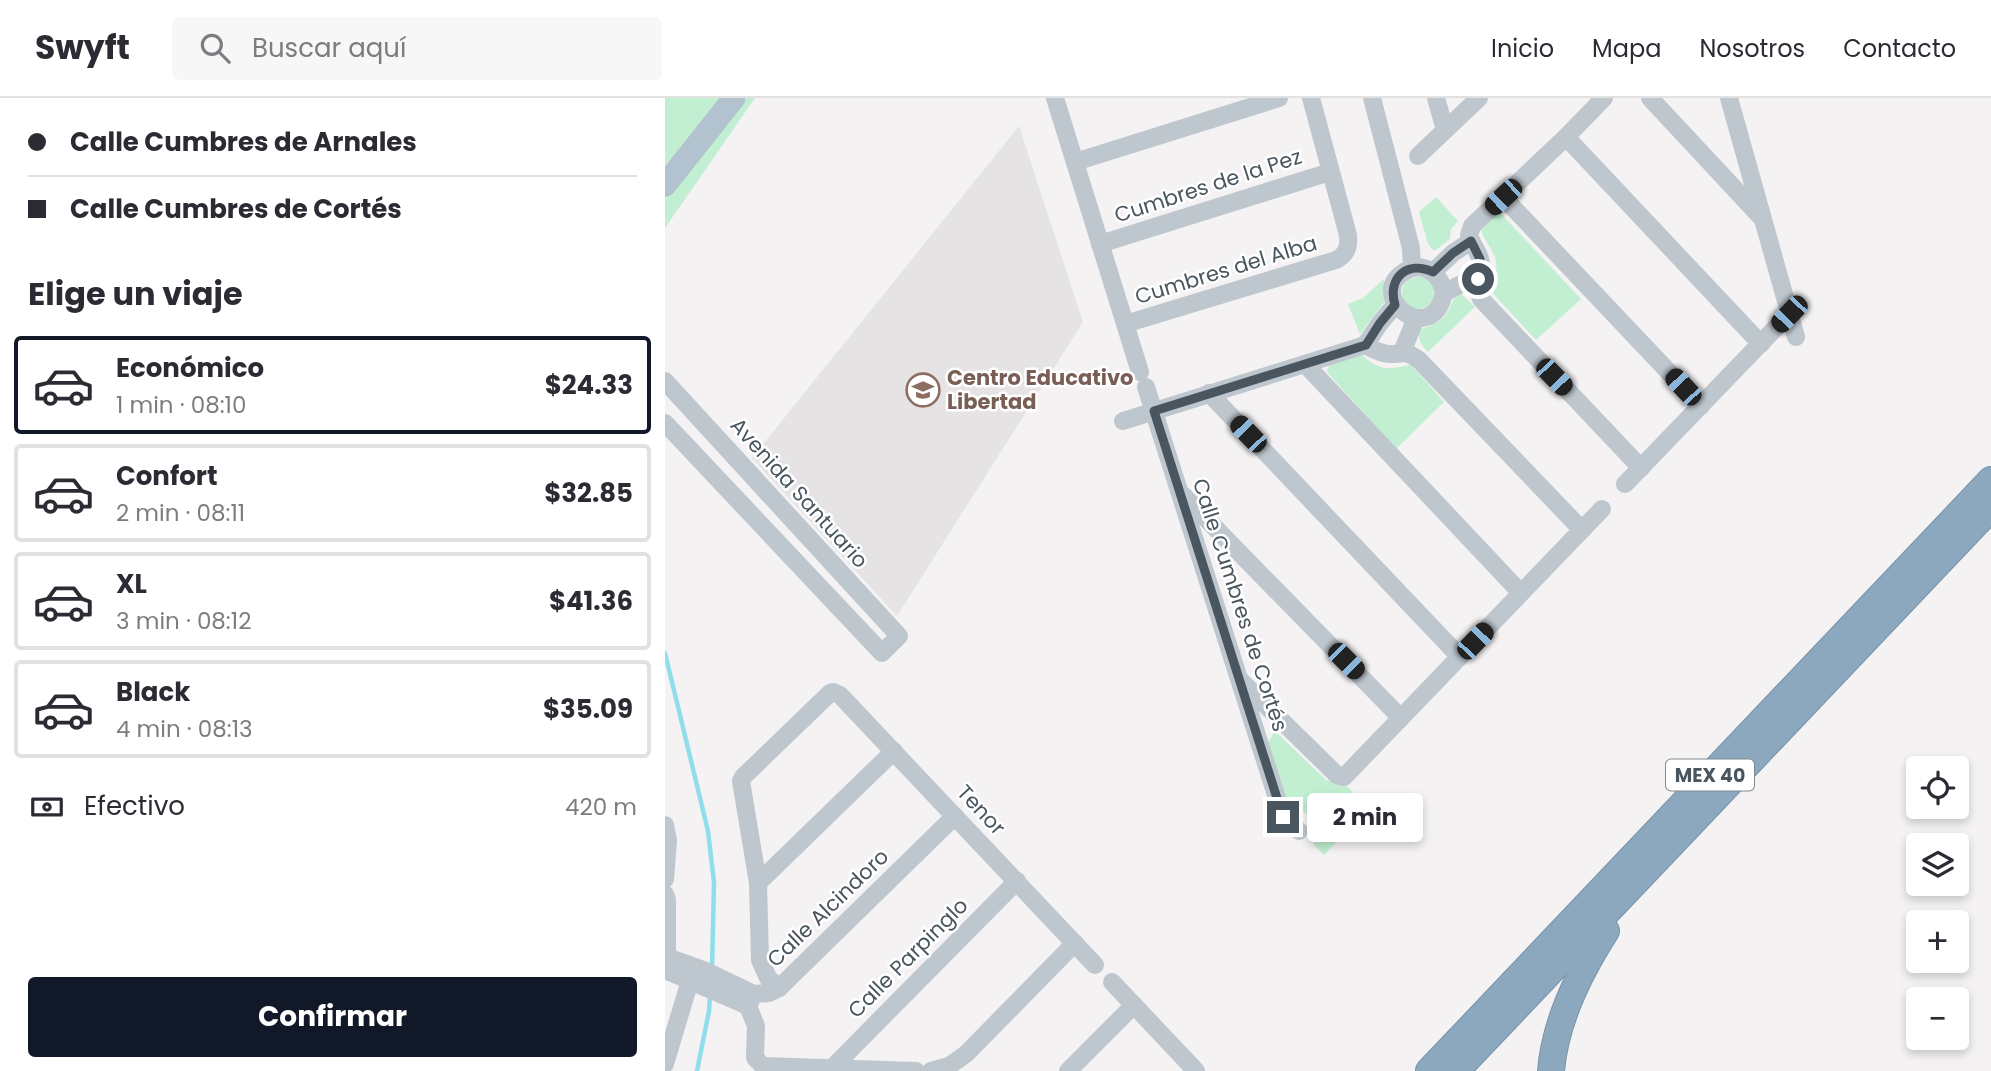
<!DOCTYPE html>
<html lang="es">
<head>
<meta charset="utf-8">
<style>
	body { margin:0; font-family:Poppins,sans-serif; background:#f7f7f7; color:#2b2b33; height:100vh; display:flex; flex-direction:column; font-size:26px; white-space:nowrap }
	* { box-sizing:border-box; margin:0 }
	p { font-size:23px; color:#7c7c81 }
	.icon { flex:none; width:38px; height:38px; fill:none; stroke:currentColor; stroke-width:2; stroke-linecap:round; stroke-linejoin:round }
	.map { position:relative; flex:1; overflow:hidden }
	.drawer { display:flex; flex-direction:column; background:#fff; width:665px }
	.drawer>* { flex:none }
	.hud { display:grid; align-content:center; height:154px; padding:0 28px; background:#fff }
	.fabs { position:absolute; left:1241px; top:658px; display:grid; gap:14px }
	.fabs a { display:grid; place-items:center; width:63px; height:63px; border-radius:7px; background:#fff; box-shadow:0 4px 10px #0003; font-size:35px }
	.end { position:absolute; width:32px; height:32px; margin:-16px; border:9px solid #4a565f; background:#fff; box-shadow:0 0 0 4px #fff }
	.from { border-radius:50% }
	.bubble { position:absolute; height:49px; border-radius:7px; background:#fff; box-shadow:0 4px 10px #0003; font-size:23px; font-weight:700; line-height:49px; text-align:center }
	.car { position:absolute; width:21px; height:42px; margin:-21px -10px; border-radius:9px; box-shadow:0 0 5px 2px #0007; background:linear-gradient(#222 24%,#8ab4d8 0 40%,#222 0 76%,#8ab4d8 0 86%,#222 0) }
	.hud b { display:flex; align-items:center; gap:24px; height:66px; font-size:26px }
	.hud b+b { border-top:2px solid #e1e1e2 }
	.hud i { width:18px; height:18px; background:#2b2b33 }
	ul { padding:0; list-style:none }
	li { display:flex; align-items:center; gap:21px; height:98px; margin:0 14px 10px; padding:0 14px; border:4px solid #e1e1e2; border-radius:7px }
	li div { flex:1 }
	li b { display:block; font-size:26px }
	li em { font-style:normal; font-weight:700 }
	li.active { border-color:#111827 }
	li>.icon { width:63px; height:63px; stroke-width:1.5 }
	h2 { padding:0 28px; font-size:32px; line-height:84px }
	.pay { display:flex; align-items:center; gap:18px; height:77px; padding:0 28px; font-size:26px }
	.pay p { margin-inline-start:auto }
	.cta { display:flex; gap:14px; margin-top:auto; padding:14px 28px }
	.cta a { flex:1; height:80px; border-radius:7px; background:#111827; color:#fff; font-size:28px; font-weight:700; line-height:80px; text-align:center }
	header { display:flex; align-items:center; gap:42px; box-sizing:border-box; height:98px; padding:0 35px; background:#fff; border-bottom:2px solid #e1e1e2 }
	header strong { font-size:33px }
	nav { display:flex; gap:38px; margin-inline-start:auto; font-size:24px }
	.search { width:490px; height:63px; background:#f7f7f7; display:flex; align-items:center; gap:18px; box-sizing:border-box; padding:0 24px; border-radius:7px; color:#7c7c81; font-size:26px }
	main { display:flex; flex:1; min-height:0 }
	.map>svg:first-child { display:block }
	.education { fill:#e5e3e4 }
	.green { fill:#c2efd1 }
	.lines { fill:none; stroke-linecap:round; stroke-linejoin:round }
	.stream { stroke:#90deeb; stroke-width:4.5 }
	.highway-casing { stroke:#7693ab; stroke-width:28 }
	.minor { stroke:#bec7ce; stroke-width:18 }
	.major { stroke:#b2c3cf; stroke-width:23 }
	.highway { stroke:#8ba8bf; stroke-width:26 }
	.route { stroke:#4a565f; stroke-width:9 }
	.labels { text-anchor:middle; stroke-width:5; stroke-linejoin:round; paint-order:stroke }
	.shield { fill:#fff; stroke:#80898f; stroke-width:2 }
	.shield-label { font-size:19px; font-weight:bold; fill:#4a565f }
	.street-label { font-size:21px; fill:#4a565f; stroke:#fff }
	.education-label { font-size:21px; font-weight:bold; fill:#785e54; stroke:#fff; text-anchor:start }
</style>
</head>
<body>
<header>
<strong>Swyft</strong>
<div class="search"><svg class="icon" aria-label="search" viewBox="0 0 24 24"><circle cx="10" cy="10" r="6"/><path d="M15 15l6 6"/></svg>Buscar aquí</div>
<nav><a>Inicio</a><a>Mapa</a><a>Nosotros</a><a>Contacto</a></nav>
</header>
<main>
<section class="drawer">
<div class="hud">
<b><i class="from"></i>Calle Cumbres de Arnales</b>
<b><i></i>Calle Cumbres de Cortés</b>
</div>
<h2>Elige un viaje</h2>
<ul>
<li class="active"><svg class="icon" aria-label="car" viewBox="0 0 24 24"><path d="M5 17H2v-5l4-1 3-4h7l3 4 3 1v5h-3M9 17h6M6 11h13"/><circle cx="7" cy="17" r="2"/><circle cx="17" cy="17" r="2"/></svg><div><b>Económico</b><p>1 min · 08:10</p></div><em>$24.33</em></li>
<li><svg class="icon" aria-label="car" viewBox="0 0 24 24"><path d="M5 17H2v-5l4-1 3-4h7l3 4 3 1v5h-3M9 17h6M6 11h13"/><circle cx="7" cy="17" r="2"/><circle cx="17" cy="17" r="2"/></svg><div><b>Confort</b><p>2 min · 08:11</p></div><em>$32.85</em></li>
<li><svg class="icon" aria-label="car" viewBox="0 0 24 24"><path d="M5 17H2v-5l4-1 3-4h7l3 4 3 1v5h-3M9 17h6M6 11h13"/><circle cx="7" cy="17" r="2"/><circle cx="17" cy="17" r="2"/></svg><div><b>XL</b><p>3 min · 08:12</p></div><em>$41.36</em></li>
<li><svg class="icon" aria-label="car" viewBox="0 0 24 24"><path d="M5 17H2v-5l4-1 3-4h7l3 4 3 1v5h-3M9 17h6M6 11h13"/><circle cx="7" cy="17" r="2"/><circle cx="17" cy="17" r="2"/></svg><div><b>Black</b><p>4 min · 08:13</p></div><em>$35.09</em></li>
</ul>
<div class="pay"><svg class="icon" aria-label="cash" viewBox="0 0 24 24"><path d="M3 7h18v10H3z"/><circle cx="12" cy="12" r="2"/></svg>Efectivo<p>420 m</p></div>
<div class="cta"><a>Confirmar</a></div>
</section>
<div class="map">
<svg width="1326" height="973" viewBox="0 0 1326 973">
	<rect width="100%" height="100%" fill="#f4f2f2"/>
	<polygon class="education" points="354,28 418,224 232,518 87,360"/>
	<g class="green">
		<polygon points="0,0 90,0 0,130"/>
		<polygon points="771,99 793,123 786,131 785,141 771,152 768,152 763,146 754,114"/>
		<path d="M832,115H835L838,118L916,201L871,242L823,190C825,184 829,180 830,175C836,157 820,147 816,132Z"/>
		<circle cx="753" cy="195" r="16"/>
		<polygon points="719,181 718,197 720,203 695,236 683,206 698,200"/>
		<path d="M796,196L810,209L763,254C756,247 751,241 756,231C766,228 776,224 782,215C787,207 787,200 796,196Z"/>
		<path d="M695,255C703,263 715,272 727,270C734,270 739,267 746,267L779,304L731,351L662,274C664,260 683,259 695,255Z"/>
		<path d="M612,635L661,682L678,685L704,710L659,757L648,746L653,733C648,717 640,713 624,710L603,645L608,636Z"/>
	</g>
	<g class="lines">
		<g class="stream">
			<polyline points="0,555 43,733 49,784 47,871"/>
			<polyline points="32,973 44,913 45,897"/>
		</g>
		<defs>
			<g id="highway">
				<polyline points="764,973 1326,382"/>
				<polyline points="791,973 1326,410"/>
				<path d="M886,973C890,923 914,875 941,833"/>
			</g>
		</defs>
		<use href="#highway" class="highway-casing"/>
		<g class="minor">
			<polyline points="390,0 475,274"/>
			<polyline points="707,0 746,150 747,170"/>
			<polyline points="771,0 780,32"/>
			<path d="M939,0L901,39L807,128L804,137C807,147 815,155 816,165C817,179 810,188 816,201L976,370"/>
			<polyline points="985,0 1095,118"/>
			<polyline points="1064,0 1131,239"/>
			<polyline points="901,39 1096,246"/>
			<polyline points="753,58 814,0"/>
			<polyline points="410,64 614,0"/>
			<polyline points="838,99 1036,308"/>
			<polyline points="435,146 665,74"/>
			<polyline points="768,174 788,155 806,143"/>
			<path d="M779,195C776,177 758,161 739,174C700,199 767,251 779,195L800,184L813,181"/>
			<path d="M460,226L671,162C682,156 684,149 683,137L646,0"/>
			<path d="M700,247C708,251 716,256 724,256C739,257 739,251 754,262L917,432"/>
			<polyline points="700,247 715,225 730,207"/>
			<polyline points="737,254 751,220"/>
			<polyline points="640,266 856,495"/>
			<polyline points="0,283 234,538 217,555 0,325"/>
			<polyline points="481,289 618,719 634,733"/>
			<polyline points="544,295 795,559"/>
			<polyline points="458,323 700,247"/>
			<polyline points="960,386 1124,216"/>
			<polyline points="518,397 736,620"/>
			<polyline points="576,583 672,677 679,679 937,411"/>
			<polyline points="0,727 3,742 0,781"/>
			<polyline points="93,785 229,653"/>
			<polyline points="0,796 2,802 2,859 0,865"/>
			<polyline points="2,859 41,873 89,896"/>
			<polyline points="0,872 83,908"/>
			<polyline points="447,884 531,973"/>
			<polyline points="114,890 103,880 95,862 93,785 76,683 78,679 165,595 168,594 175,597 430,867"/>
			<polyline points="0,966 29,869"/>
			<polyline points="167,970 352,783"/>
			<polyline points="251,973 98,968 90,960 91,928 83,908 89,896 104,895 114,890 290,718"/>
			<polyline points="266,973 284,968 301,956 410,845"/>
			<polyline points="403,973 469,907"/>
		</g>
		<polyline class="major" points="0,87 69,0"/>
		<use href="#highway" class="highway"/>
	</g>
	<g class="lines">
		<path class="route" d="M618,719L489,313L701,247L715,225L730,207C722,180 742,162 768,174L788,155L806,143L815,161L813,181"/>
	</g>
	<defs>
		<symbol id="school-ring" viewBox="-11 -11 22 22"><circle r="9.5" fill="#fff" stroke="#8d6e63" stroke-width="1.5"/><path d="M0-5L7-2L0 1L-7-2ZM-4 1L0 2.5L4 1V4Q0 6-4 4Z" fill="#8d6e63"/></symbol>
	</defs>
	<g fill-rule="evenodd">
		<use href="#school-ring" x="239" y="273" width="38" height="38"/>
	</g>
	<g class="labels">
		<rect class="shield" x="1001" y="661.5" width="88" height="31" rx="5"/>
		<g class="shield-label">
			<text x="1045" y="684">MEX 40</text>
		</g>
		<g class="street-label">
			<text transform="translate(543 88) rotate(-18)" y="7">Cumbres de la Pez</text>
			<text transform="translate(561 172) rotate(-17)" y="7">Cumbres del Alba</text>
			<text transform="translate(134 395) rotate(48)" y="7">Avenida Santuario</text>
			<text transform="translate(575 507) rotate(72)" y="7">Calle Cumbres de Cortés</text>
			<text transform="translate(316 712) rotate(47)" y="7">Tenor</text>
			<text transform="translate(163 810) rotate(-44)" y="7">Calle Alcindoro</text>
			<text transform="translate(243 860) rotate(-45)" y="7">Calle Parpinglo</text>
		</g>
		<g class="education-label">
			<text x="282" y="287">Centro Educativo<tspan x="282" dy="24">Libertad</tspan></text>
		</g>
	</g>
</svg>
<div class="fabs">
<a><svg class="icon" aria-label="locate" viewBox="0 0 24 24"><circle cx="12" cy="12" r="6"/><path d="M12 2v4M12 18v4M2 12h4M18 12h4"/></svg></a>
<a><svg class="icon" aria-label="layers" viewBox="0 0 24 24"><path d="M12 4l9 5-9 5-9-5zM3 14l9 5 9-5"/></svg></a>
<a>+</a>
<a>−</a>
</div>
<i class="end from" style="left:813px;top:181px"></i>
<i class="end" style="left:618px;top:719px"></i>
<div class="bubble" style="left:642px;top:695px;width:116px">2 min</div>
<i class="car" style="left:838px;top:99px;rotate:227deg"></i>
<i class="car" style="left:1124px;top:216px;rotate:224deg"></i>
<i class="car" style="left:889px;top:279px;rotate:136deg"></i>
<i class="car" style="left:1018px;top:289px;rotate:317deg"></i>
<i class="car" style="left:583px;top:336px;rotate:316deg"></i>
<i class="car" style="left:810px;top:543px;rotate:44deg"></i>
<i class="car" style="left:681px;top:563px;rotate:135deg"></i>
</div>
</main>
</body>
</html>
